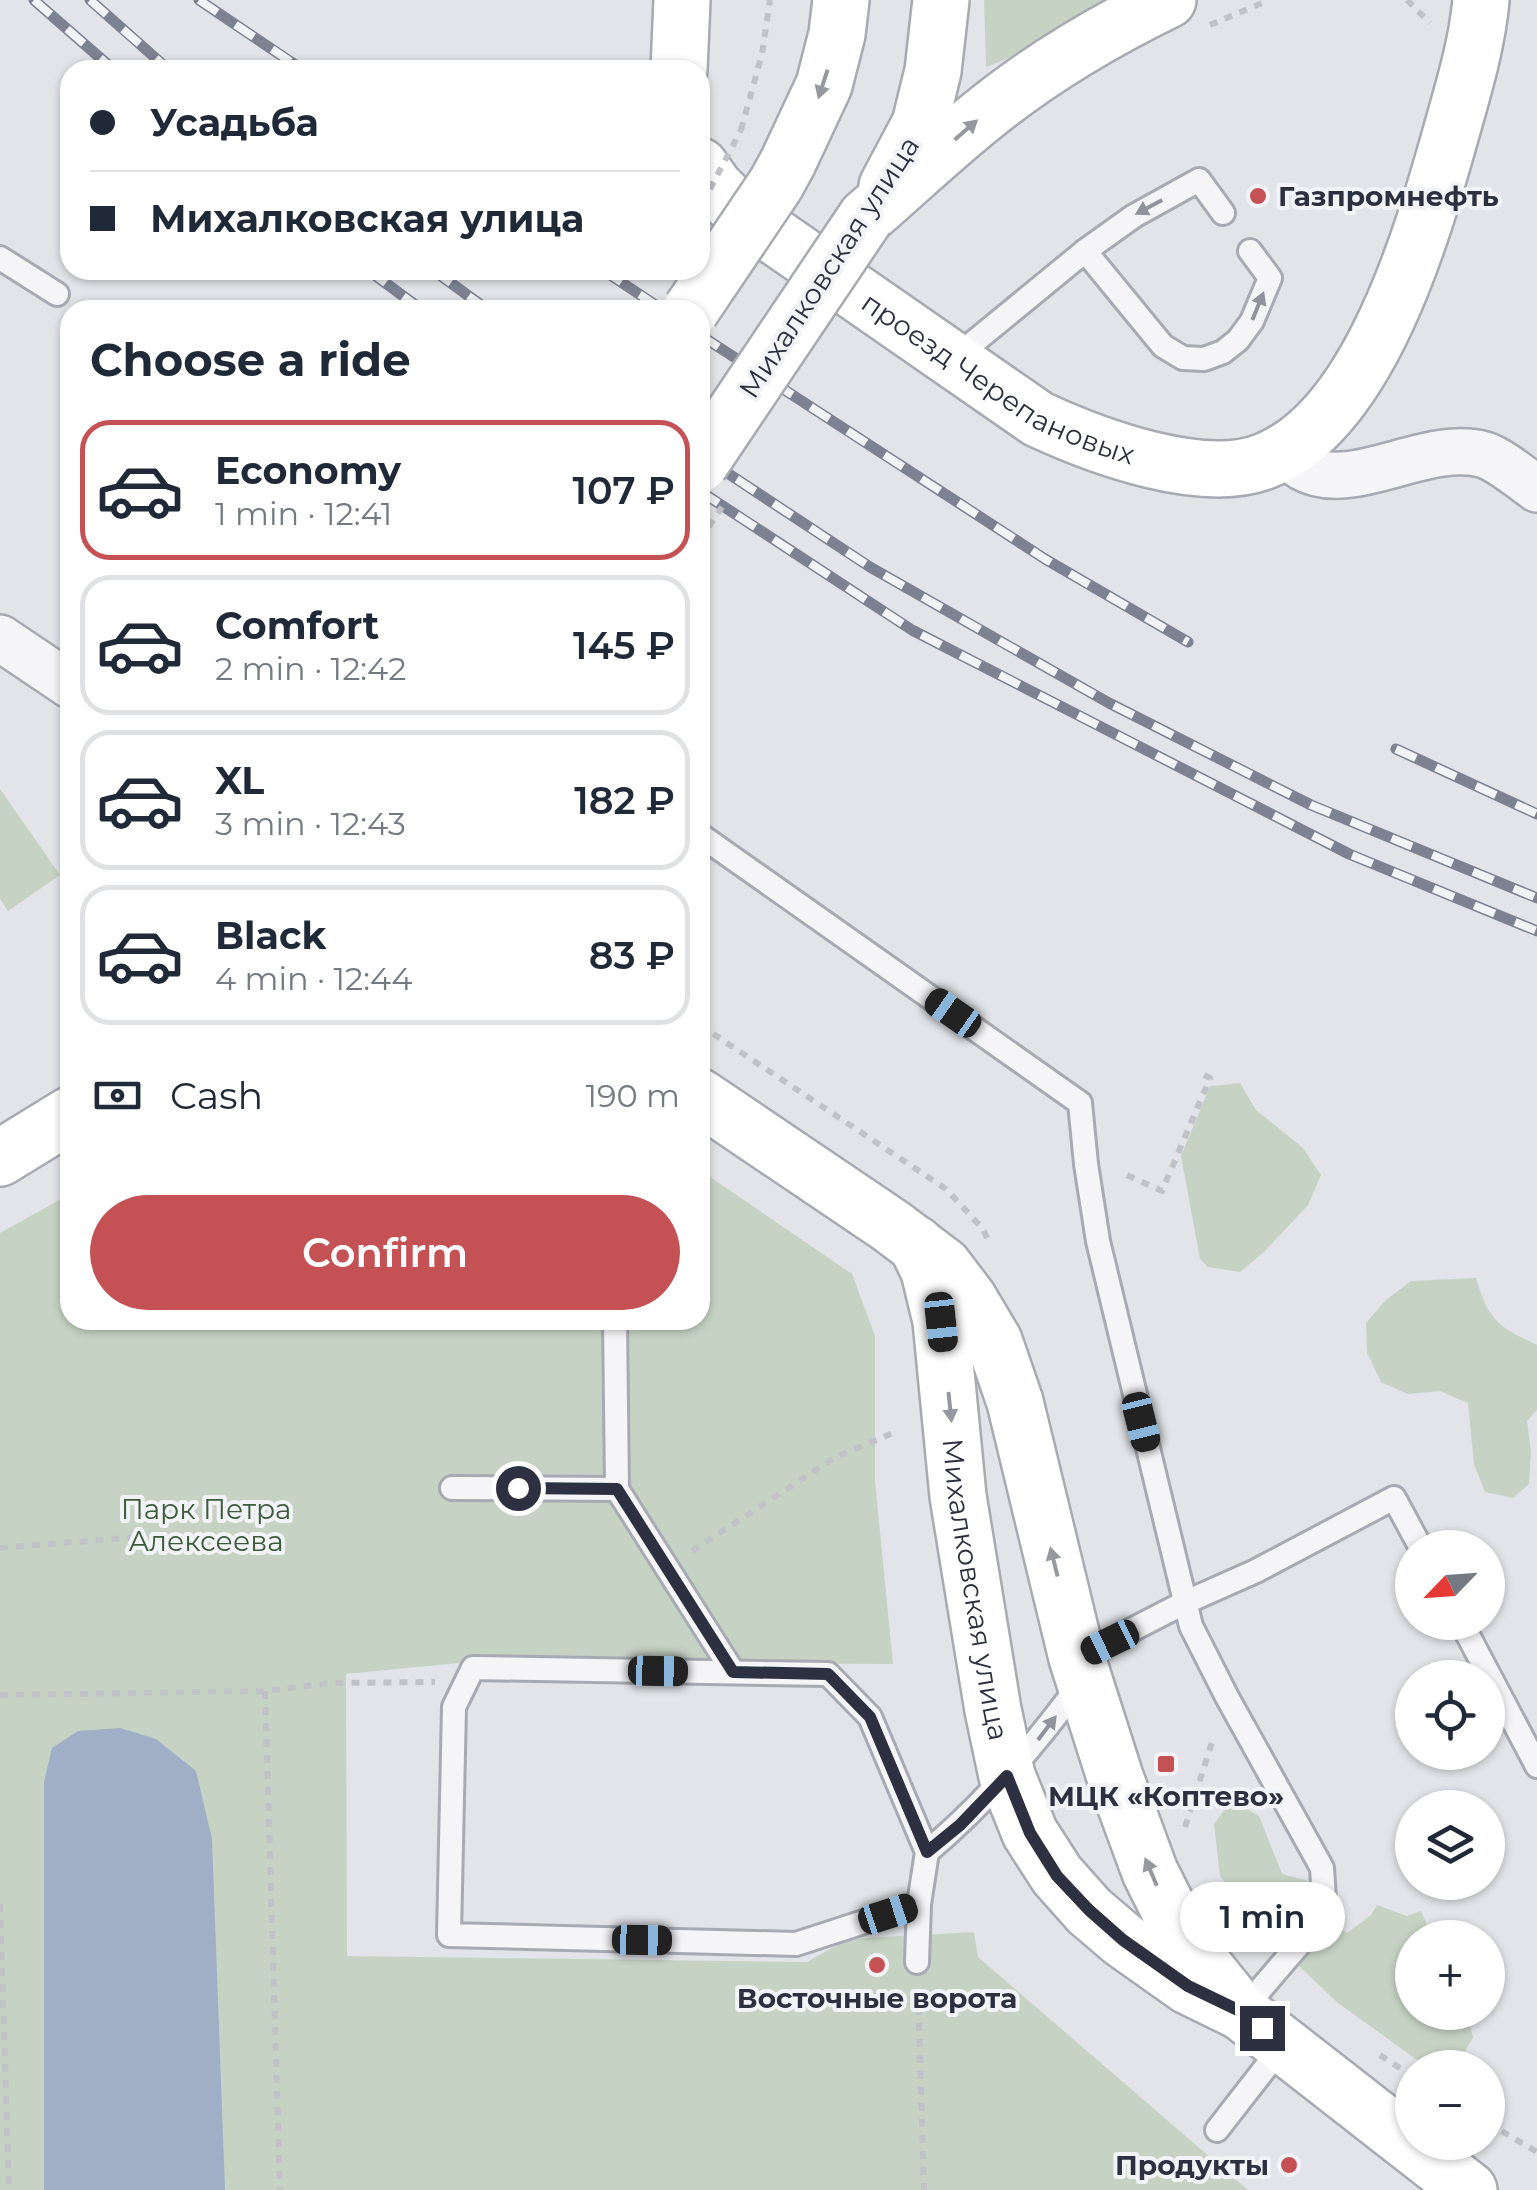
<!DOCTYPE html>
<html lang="en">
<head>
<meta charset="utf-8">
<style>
	body { margin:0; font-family:Montserrat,sans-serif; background:#f6f6f7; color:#1f2937; height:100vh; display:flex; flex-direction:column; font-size:38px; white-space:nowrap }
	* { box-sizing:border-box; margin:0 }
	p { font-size:32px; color:#747a83 }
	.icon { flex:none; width:55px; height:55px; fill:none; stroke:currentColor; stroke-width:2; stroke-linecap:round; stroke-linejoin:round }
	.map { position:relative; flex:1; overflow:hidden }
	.sheet { position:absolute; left:60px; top:300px; width:650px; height:1030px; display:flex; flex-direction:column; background:#fff; border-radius:30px; box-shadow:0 2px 8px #0004 }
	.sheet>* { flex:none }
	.banner { position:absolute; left:60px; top:60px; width:650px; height:220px; border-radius:30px; box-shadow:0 2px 8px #0004; display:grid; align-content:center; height:220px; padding:0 30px; background:#fff }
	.needle { width:65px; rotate:245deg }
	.controls { position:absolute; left:1395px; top:1530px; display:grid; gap:20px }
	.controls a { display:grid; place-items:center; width:110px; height:110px; border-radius:50%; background:#fff; box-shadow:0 2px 8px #0004; font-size:50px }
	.end { position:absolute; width:45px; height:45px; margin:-22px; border:12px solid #2c3040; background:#fff; box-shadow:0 0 0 5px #fff }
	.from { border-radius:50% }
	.bubble { position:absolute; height:70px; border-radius:35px; background:#fff; box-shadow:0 2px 8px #0004; font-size:32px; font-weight:600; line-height:70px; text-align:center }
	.car { position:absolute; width:30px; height:60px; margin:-30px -15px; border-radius:12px; box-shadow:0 0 8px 2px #0007; background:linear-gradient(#222 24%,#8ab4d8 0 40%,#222 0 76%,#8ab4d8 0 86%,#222 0) }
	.banner b { display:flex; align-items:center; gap:35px; height:95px; font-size:38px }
	.banner b+b { border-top:2px solid #e0e1e3 }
	.banner i { width:25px; height:25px; background:#1f2937 }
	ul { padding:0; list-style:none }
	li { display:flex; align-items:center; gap:30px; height:140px; margin:0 20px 15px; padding:0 10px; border:5px solid #e0e1e3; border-radius:30px }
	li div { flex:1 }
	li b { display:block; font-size:38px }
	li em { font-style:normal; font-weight:600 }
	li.on { border-color:#c45254 }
	li>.icon { width:90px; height:90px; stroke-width:1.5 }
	h2 { padding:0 30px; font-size:45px; line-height:120px }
	.pay { display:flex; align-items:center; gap:25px; height:110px; padding:0 30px; font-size:38px }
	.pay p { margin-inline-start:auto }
	.button { display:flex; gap:20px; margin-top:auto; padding:20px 30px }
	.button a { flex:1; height:115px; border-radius:60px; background:#c45254; color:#fff; font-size:40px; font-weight:600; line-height:115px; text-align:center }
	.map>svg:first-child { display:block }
	.green { fill:#c6d3c4 }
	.water { fill:#a0aec6 }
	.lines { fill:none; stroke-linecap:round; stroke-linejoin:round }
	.lane-casing { stroke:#a8aab3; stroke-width:28 }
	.street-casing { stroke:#a8aab3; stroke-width:50 }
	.secondary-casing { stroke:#a8aab3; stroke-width:60 }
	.path { stroke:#c1c2c8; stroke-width:6; stroke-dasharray:8 8; stroke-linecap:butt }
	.lane { stroke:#f5f5f8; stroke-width:22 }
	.street { stroke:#f5f5f8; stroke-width:45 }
	.secondary { stroke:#fff; stroke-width:55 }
	.rail-casing { stroke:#7d8292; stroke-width:11 }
	.rail { stroke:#f2f3f7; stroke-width:8; stroke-dasharray:22; stroke-linecap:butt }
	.secondary-bridge-casing { stroke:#a8aab3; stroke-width:60; stroke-linecap:butt }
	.path-bridge { stroke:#c1c2c8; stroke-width:6; stroke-dasharray:8 8; stroke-linecap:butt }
	.secondary-bridge { stroke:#fff; stroke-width:55 }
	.oneway { fill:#9698a0 }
	.oneway2 { fill:#90929c }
	.route { stroke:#2c3040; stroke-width:12 }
	.poi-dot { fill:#c45254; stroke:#f2f3f7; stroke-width:4 }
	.labels { text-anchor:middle; stroke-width:8; stroke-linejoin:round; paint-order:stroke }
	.poi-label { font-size:28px; font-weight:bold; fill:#2c3040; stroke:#f2f3f7 }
	.street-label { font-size:28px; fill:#2c3040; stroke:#f2f3f7 }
	.park-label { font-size:28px; fill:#3c5b3a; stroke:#f2f3f7 }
</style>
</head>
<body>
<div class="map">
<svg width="1537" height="2190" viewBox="0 0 1537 2190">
	<rect width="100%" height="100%" fill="#e2e4e9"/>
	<g class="green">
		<polygon points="984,0 1105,0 1009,58 986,67"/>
		<polygon points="0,789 60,875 8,911 0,899"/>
		<polygon points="1240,1083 1256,1110 1303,1148 1321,1175 1308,1205 1265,1251 1240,1272 1208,1267 1200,1259 1181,1156 1210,1086"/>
		<polygon points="700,1170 852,1274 875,1336 875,1481 893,1664 469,1662 346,1674 347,1956 807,1962 848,1939 974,1932 978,1957 1248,2190 0,2190 0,1233 70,1194 70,1320 700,1320"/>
		<path d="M1476,1278C1489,1321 1497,1326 1537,1345V1410L1527,1421L1531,1452L1529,1484L1513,1498L1485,1492L1474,1464L1468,1403L1440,1391L1408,1394L1381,1382L1367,1353L1366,1323L1386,1300L1411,1281Z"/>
		<polygon points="1232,1800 1259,1816 1282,1874 1312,1882 1322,1915 1347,1933 1371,1915 1377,1905 1407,1916 1421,1911 1427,1925 1426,1937 1412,1938 1412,2012 1467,2013 1473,2038 1455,2067 1427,2067 1338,2003 1260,1929 1220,1876 1214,1824"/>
	</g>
	<polygon class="water" points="120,1728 156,1739 196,1771 212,1839 225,2190 44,2190 44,1782 52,1748 78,1731"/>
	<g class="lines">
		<defs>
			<g id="lane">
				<polyline points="1223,213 1199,180 1134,216 1085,251 1163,346 1183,358 1204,359 1223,352 1238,340 1252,321 1270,278 1250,251"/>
				<polyline points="0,258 57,294"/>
				<polyline points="952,360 1085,251"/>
				<polyline points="700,835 1080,1103 1086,1164 1098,1241 1191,1626 1227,1697 1322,1868 1325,1914 1241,2012"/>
				<polyline points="615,1320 617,1489 733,1672"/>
				<polyline points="452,1488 617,1489"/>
				<polyline points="1461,1622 1537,1766"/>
				<polyline points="1077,1658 1184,1603 1256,1571 1394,1498 1421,1548"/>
				<path d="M927,1852C987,1802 1036,1744 1082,1681"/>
				<polyline points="917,1962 919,1904 927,1852 870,1717 828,1674 473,1668 454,1707 449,1935 796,1944 919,1904"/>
				<polyline points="1217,2130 1284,2044"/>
			</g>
			<g id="street">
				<path d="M1285,451C1290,456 1296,463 1302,467C1352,496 1426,438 1485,455C1500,460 1523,479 1537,489"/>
				<polyline points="0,638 70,685"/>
			</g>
			<g id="secondary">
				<polyline points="679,70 682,0"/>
				<polyline points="788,162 824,85 837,34 841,0"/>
				<path id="s1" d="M700,166L715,187L741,213L1038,419C1096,446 1203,486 1265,461C1370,420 1423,232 1451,133C1463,90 1477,45 1481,0"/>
				<polyline points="887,186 920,124 933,71 941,0"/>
				<path d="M866,217C903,185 939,151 977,120C1035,72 1100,33 1168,0"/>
				<polyline points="700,1097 891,1226 944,1266 969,1299 994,1341 1015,1402 1077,1658 1115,1777 1150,1872 1173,1918 1205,1967 1230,1998"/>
				<polyline points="0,1158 70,1115"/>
				<path id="s2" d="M916,1244L929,1271L941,1321L958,1496L993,1710L1007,1776L1030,1833L1057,1875L1089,1911L1123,1940L1188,1986L1241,2012L1469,2190"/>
			</g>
		</defs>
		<use href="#lane" class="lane-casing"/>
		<use href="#street" class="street-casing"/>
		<use href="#secondary" class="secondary-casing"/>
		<g class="path">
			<polyline points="1407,0 1430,23"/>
			<polyline points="1210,25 1269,0"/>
			<polyline points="741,130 762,54 770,0"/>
			<polyline points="700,1025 946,1189 983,1229 989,1242"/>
			<polyline points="1127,1175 1162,1191 1210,1078 1204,1075"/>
			<polyline points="0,1548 139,1537"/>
			<polyline points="692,1551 834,1458 893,1433"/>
			<polyline points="265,1691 280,2190"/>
			<polyline points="0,1695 265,1691 331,1683 435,1682"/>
			<polyline points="1185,1827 1213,1739"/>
			<polyline points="0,1904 9,2190"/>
			<polyline points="918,1991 924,2190"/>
			<polyline points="1380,2055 1412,2076"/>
			<polyline points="1488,2123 1537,2152"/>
		</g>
		<use href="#lane" class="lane"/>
		<use href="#street" class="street"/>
		<use href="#secondary" class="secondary"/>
		<defs>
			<g id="rail">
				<polyline points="34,0 114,70"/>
				<polyline points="90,0 169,70"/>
				<polyline points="199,0 303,70"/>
				<polyline points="368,270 422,310"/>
				<polyline points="433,270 488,310"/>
				<polyline points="603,270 663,310"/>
				<polyline points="700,335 1045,559 1188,642"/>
				<polyline points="700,455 870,567 1109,703 1311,805 1537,898"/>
				<polyline points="700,491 912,630 1349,854 1537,931"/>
				<polyline points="1396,749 1537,814"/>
			</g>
		</defs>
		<use href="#rail" class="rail-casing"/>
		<use href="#rail" class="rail"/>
		<defs>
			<g id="secondary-bridge">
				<polyline points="691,310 776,184 788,162"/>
				<polyline points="700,464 866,217"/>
			</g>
		</defs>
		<use href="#secondary-bridge" class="secondary-bridge-casing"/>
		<g class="path-bridge">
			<polyline points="710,189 741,130"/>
			<polyline points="700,540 722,507"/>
		</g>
		<use href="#secondary-bridge" class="secondary-bridge"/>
	</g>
	<defs><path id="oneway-solid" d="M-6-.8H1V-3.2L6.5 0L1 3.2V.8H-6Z" transform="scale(2.5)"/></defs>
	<g class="oneway">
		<use href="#oneway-solid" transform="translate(823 84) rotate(108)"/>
		<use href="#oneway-solid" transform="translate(966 130) rotate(-41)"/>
		<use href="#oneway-solid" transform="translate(950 1407) rotate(84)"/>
		<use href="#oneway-solid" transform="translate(1054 1562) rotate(-104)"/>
		<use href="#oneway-solid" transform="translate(1151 1872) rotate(-113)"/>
	</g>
	<g class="oneway2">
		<use href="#oneway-solid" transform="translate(1149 207) rotate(152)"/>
		<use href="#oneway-solid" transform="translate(1258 306) rotate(-68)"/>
		<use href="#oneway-solid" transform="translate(1047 1728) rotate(-53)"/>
	</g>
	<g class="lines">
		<polyline class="route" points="518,1488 617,1489 733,1672 828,1674 870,1717 927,1852 960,1825 1007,1776 1030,1833 1057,1876 1089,1910 1123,1940 1188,1986 1242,2012 1262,2028"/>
	</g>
	<g class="poi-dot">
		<circle cx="1258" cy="196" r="10"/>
		<rect x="1156" y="1754" width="20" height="20" rx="5"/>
		<circle cx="877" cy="1965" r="10"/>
		<circle cx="1289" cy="2165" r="10"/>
	</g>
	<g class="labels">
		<g class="poi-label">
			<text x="1278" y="206" text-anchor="start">Газпромнефть</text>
			<text x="1166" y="1806">МЦК «Коптево»</text>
			<text x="877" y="2008">Восточные ворота</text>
			<text x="1269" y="2175" text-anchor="end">Продукты</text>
		</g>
		<g class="street-label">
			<text transform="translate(829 267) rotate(-57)" y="10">Михалковская улица</text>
			<text dy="10" stroke="none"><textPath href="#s1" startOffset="370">проезд Черепановых</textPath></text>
			<text dy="10" stroke="none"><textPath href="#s2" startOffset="352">Михалковская улица</textPath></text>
		</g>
		<g class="park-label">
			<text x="206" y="1519">Парк Петра<tspan x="206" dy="32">Алексеева</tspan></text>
		</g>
	</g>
</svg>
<div class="controls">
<a><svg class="needle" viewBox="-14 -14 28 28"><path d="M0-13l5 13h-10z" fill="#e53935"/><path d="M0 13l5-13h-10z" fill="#747a83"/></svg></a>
<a><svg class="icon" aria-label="locate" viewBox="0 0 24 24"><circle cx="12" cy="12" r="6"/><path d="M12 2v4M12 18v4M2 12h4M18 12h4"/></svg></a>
<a><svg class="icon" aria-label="layers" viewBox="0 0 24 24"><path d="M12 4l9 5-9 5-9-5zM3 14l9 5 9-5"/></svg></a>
<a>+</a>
<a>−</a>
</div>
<i class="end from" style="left:518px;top:1488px"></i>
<i class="end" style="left:1262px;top:2028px"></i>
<div class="bubble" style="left:1180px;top:1882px;width:165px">1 min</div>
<i class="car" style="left:953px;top:1013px;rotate:305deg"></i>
<i class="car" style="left:941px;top:1322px;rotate:174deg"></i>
<i class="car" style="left:1141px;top:1422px;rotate:166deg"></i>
<i class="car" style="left:1110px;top:1642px;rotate:244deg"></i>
<i class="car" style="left:658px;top:1671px;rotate:91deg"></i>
<i class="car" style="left:888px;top:1914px;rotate:72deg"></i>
<i class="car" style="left:642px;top:1940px;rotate:91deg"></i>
<div class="banner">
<b><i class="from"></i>Усадьба</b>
<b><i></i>Михалковская улица</b>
</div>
<section class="sheet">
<h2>Choose a ride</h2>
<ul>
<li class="on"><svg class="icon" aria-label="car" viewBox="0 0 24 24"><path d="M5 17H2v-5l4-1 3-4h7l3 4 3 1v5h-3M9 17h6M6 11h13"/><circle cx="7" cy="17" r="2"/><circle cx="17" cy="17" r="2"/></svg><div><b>Economy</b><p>1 min · 12:41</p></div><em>107 ₽</em></li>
<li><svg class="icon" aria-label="car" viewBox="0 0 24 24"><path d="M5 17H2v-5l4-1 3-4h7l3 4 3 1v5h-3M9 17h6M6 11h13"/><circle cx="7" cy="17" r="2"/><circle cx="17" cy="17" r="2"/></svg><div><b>Comfort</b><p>2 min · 12:42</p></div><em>145 ₽</em></li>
<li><svg class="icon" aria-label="car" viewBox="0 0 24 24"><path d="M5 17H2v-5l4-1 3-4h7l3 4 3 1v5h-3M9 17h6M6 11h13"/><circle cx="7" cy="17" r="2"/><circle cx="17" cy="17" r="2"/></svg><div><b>XL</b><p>3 min · 12:43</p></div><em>182 ₽</em></li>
<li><svg class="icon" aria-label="car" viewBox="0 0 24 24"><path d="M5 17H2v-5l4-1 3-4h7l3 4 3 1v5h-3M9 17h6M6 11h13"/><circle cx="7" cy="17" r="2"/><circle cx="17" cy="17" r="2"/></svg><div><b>Black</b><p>4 min · 12:44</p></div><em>83 ₽</em></li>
</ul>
<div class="pay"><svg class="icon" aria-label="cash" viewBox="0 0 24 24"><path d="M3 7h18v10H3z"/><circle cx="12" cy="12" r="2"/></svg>Cash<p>190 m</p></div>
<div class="button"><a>Confirm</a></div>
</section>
</div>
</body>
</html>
